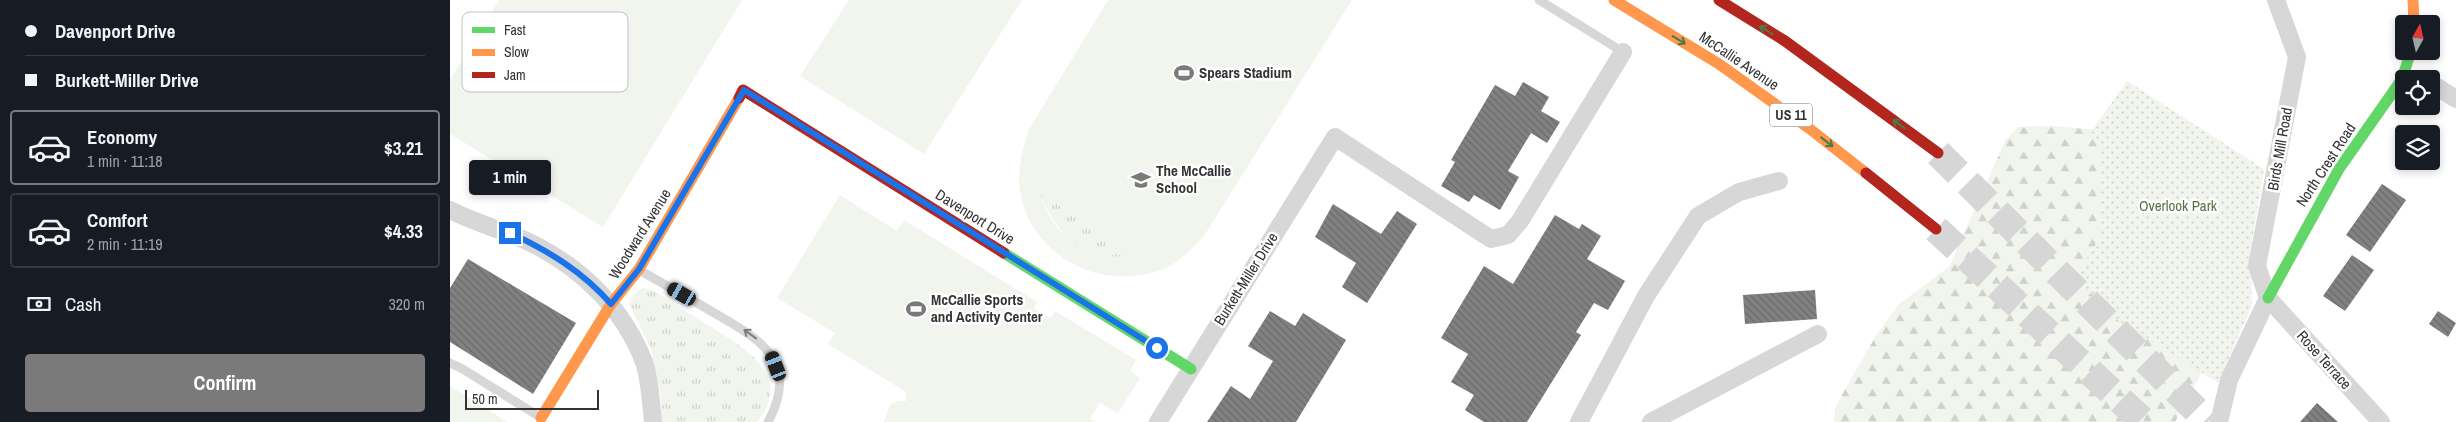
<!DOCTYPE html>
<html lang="en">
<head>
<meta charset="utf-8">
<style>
	body { margin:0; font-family:"Archivo Narrow",sans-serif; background:#20242c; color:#f1f3f6; height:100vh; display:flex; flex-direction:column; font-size:19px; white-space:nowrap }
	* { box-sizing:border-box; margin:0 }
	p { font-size:16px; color:#9ea1a6 }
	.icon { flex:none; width:28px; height:28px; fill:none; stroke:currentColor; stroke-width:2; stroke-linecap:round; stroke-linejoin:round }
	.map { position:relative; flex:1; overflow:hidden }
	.side { display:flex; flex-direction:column; background:#171b24; width:450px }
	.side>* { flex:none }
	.hud { display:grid; align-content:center; height:110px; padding:0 25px; background:#171b24 }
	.needle { width:32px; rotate:8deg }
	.controls { position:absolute; left:1945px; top:15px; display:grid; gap:10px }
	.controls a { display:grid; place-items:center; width:45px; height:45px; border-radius:5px; background:#171b24; box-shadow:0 2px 8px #0003; font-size:25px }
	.scale { position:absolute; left:15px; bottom:12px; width:134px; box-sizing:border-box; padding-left:5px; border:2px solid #333; border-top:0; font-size:14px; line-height:18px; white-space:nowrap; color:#333; -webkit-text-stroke:4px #fff; paint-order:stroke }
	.end { position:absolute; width:22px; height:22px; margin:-11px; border:6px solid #1a73e8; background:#fff; box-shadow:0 0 0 2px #fff }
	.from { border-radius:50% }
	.bubble { position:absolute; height:35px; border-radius:5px; background:#171b24; box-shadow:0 2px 8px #0003; font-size:16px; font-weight:700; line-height:35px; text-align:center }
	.car { position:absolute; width:15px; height:30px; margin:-15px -8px; border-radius:6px; box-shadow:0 0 4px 1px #0007; background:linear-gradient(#222 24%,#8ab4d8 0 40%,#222 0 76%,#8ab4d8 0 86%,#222 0) }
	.hud b { display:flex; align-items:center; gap:18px; height:48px; font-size:19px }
	.hud b+b { border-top:1px solid #363941 }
	.hud i { width:12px; height:12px; background:#f1f3f6 }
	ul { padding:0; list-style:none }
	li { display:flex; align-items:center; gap:15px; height:75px; margin:0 10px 8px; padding:0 15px; border:2px solid #363941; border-radius:5px }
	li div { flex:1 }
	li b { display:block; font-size:19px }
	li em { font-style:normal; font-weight:700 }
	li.current { border-color:#7a7a7a }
	li>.icon { width:45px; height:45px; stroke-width:1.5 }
	.pay { display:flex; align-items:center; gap:12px; height:55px; padding:0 25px; font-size:19px }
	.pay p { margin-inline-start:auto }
	.button { display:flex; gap:10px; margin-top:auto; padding:10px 25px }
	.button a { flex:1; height:58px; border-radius:5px; background:#7a7a7a; color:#fff; font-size:20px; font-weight:700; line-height:58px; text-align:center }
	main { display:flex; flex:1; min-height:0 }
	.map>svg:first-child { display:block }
	.grass { fill:url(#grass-tufts) }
	.forest { fill:url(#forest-firs) }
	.park { fill:url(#park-dots) }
	.pitch { fill:#f1f5ed; fill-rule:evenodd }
	.building { fill:url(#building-back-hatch) }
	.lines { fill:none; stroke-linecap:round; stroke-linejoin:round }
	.primary-tunnel { stroke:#d6d6d6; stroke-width:28; stroke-dasharray:28 14; stroke-linecap:butt }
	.lane { stroke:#d7d7d7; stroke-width:9 }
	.street { stroke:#d7d7d7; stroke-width:18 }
	.fast { stroke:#63d668; stroke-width:11 }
	.slow { stroke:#ff974d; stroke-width:11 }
	.jam { stroke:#b3261e; stroke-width:11 }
	.oneway { stroke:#497c4b }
	.oneway2 { stroke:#7d7d7d }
	.route { stroke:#1a73e8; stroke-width:6 }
	.labels { text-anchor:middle; stroke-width:5; stroke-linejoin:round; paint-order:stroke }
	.shield { fill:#fff; stroke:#707070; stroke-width:1 }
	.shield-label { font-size:14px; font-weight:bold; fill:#333 }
	.street-label { font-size:15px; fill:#333; stroke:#fff }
	.poi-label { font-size:15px; font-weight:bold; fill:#333; stroke:#fff; text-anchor:start }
	.park-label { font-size:15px; fill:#56703f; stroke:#fff }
	.key { fill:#fff; stroke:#c2c2c2; stroke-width:1 }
	.key-label { font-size:14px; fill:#333 }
</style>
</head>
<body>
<main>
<section class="side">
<div class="hud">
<b><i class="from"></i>Davenport Drive</b>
<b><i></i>Burkett-Miller Drive</b>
</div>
<ul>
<li class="current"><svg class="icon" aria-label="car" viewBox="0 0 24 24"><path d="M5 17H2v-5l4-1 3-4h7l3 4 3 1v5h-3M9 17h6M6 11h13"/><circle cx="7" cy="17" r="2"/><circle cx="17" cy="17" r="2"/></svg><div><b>Economy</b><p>1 min · 11:18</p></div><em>$3.21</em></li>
<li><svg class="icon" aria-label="car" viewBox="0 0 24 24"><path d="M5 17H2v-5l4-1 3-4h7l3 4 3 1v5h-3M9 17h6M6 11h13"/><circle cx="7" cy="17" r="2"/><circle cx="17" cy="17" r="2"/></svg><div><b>Comfort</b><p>2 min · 11:19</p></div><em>$4.33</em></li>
</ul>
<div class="pay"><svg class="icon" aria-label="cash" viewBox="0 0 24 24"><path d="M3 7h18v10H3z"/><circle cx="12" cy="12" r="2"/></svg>Cash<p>320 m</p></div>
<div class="button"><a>Confirm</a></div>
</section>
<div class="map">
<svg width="2006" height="422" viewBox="0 0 2006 422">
	<defs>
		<pattern id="grass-tufts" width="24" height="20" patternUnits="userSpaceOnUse" patternTransform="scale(1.25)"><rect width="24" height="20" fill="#f1f5ed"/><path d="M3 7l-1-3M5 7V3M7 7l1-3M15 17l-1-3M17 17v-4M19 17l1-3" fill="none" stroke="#cfd2cc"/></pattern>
		<pattern id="forest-firs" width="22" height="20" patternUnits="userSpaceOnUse" patternTransform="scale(1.25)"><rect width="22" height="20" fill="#f1f5ed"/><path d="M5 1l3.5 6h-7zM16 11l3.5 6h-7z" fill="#cfd2cc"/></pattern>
		<pattern id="park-dots" width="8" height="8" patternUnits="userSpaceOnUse" patternTransform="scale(1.25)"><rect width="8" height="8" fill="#f1f5ed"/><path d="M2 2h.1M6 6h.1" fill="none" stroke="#cfd2cc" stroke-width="1.8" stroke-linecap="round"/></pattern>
		<pattern id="building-back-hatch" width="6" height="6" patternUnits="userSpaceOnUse" patternTransform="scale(1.25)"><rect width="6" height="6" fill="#818181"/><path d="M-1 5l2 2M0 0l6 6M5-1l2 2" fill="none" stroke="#6a6a6a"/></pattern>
	</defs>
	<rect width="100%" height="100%" fill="#fff"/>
	<g class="grass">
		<path d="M589,193L692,256C634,261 613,245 589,193Z"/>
		<path d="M193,288L204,291C223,303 243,316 263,328C297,350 344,377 307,422H211V399L201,349L179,304L185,293Z"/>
	</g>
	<polygon class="forest" points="1603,126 1648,130 1763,323 1751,374 1725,422 1384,422 1385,409 1394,391 1427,334 1449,304 1499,267 1555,141 1568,127"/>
	<polygon class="park" points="1677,81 1814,169 1801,247 1802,305 1768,383 1647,307 1651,300 1622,282 1649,239 1652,144 1641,132"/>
	<g class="pitch">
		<polygon points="49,0 292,0 153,227 0,134 0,80"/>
		<polygon points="399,0 572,0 474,154 350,76"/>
		<path d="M658,0H902L754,236C746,244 738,253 729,260C712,273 689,277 668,276C617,275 570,232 569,179C569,163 574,147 578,131ZM590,194L691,256C642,262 605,242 590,194Z"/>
		<polygon points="390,195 447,231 454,220 587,302 584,308 601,318 605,311 686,360 680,371 690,378 668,413 650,403 640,419 645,422 434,422 440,405 447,401 456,401 456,392 378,344 385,333 327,298"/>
		<polygon points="0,386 57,422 0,422"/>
	</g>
	<g class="building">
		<polygon points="1073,82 1099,97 1091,111 1110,122 1097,143 1081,133 1058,171 1069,177 1050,210 1024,195 1019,202 991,186 1005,162 1001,160 1045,85 1065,96"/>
		<polygon points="1932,184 1956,200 1920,252 1896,235"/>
		<polygon points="883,204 931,234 947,211 967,224 917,303 892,287 906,263 865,237"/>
		<polygon points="1105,215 1129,229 1132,224 1151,236 1137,259 1175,281 1158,310 1144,303 1126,332 1131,335 1077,422 1034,422 1015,410 1024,395 1001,382 1018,354 991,338 1034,266 1063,284"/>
		<polygon points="1902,255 1924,270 1895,311 1873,296"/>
		<polygon points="18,259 126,323 83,394 0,342 0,288"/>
		<polygon points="1365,290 1367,319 1295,324 1293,295"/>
		<polygon points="820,311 845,326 853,313 896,340 846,422 757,422 781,386 800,399 823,361 798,346"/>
		<polygon points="1988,311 2006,323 1998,337 1979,324"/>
		<polygon points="1867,403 1888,422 1850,422"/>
	</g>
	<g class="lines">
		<g class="primary-tunnel">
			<polyline points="1488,153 1758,422"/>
			<polyline points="1486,229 1694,422"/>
		</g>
		<g class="lane">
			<polyline points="1089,0 1173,52"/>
			<path d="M191,271C214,284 238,298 261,311C309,339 351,360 318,422"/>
			<polyline points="0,363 11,368 90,417"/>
		</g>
		<g class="street">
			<polyline points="1826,0 1847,57 1807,266 1818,298 1931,422"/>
			<polyline points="1981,83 2006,99"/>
			<path d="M0,210C27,224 57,231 85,245C134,270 174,310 194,362C200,380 201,403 203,422"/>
			<polyline points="708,422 885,137 1041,239 1058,235 1070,221 1173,52"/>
			<polyline points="1129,422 1196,296 1248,216 1289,192 1329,181"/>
			<polyline points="1201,422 1368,334"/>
			<polyline points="1769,422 1779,380 1818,298"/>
		</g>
		<g class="fast">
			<polyline points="554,253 741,369"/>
			<polyline points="1818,298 1889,169 1952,79 1961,51"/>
		</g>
		<g class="slow">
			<polyline points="1164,0 1269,64 1360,129 1416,173"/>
			<polyline points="1963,0 1964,24"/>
			<polyline points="91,418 161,304 189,269 289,98"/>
		</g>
		<g class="jam">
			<polyline points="1269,0 1335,41 1488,153"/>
			<polyline points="289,98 293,90 554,253"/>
			<polyline points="1416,173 1486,229"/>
		</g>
	</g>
	<defs><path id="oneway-shaft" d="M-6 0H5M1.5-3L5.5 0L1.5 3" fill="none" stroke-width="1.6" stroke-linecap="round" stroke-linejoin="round" transform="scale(1.25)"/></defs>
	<g class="oneway">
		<use href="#oneway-shaft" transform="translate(1316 30) rotate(-148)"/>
		<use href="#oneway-shaft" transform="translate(1229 40) rotate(31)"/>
		<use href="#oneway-shaft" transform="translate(1449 124) rotate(-144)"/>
		<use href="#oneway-shaft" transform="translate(1377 142) rotate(38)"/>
	</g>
	<use class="oneway2" href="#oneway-shaft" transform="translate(300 334) rotate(-144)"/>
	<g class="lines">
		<path class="route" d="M60,233C99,251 133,272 161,304L189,269L294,90L707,348"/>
	</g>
	<defs>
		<symbol id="stadium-bare" viewBox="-9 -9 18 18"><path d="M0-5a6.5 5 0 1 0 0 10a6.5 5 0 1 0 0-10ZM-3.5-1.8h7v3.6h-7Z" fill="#7a7a7a" stroke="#fff" stroke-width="2.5" paint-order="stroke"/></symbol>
		<symbol id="school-bare" viewBox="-9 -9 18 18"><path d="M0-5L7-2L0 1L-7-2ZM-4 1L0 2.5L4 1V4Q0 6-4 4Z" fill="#7a7a7a" stroke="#fff" stroke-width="2.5" paint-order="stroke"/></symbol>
	</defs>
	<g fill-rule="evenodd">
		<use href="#stadium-bare" x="720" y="59" width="28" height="28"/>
		<use href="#school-bare" x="677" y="166" width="28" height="28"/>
		<use href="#stadium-bare" x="452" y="295" width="28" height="28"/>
	</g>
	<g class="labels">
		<rect class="shield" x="1320" y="103.5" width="42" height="23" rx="4"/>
		<g class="shield-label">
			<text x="1341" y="120">US 11</text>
		</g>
		<g class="street-label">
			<text transform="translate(1289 61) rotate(34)" y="5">McCallie Avenue</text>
			<text transform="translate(1830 149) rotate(-80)" y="5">Birds Mill Road</text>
			<text transform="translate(1876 165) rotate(-57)" y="5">North Crest Road</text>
			<text transform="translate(525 217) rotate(32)" y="5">Davenport Drive</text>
			<text transform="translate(190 234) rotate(-58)" y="5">Woodward Avenue</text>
			<text transform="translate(796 279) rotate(-58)" y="5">Burkett-Miller Drive</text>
			<text transform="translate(1874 360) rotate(48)" y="5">Rose Terrace</text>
		</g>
		<g class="poi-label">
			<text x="749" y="78">Spears Stadium</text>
			<text x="706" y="176">The McCallie<tspan x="706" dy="17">School</tspan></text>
			<text x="481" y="305">McCallie Sports<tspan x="481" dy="17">and Activity Center</tspan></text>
		</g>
		<g class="park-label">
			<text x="1728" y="211">Overlook Park</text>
		</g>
	</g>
	<rect x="12" y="12" width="166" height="80" rx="8" class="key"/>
	<rect x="22" y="27" width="23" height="6" fill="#63d668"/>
	<rect x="22" y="49" width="23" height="7" fill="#ff974d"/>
	<rect x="22" y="72" width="23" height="6" fill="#b3261e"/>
	<g class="key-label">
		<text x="54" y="35">Fast</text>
		<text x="54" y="57">Slow</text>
		<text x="54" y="80">Jam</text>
	</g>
</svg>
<div class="controls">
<a><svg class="needle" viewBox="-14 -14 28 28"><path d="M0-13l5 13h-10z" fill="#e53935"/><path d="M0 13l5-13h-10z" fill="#9ea1a6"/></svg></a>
<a><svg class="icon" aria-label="locate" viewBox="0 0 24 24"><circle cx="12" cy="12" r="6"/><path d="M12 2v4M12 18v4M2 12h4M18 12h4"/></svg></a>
<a><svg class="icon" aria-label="layers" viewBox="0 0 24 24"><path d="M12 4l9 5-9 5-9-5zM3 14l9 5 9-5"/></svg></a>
</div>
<div class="scale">50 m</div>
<i class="end from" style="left:707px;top:348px"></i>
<i class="end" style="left:60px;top:233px"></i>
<div class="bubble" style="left:19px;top:160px;width:82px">1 min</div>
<i class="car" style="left:232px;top:294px;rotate:300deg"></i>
<i class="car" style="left:326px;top:366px;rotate:339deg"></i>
</div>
</main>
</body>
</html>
